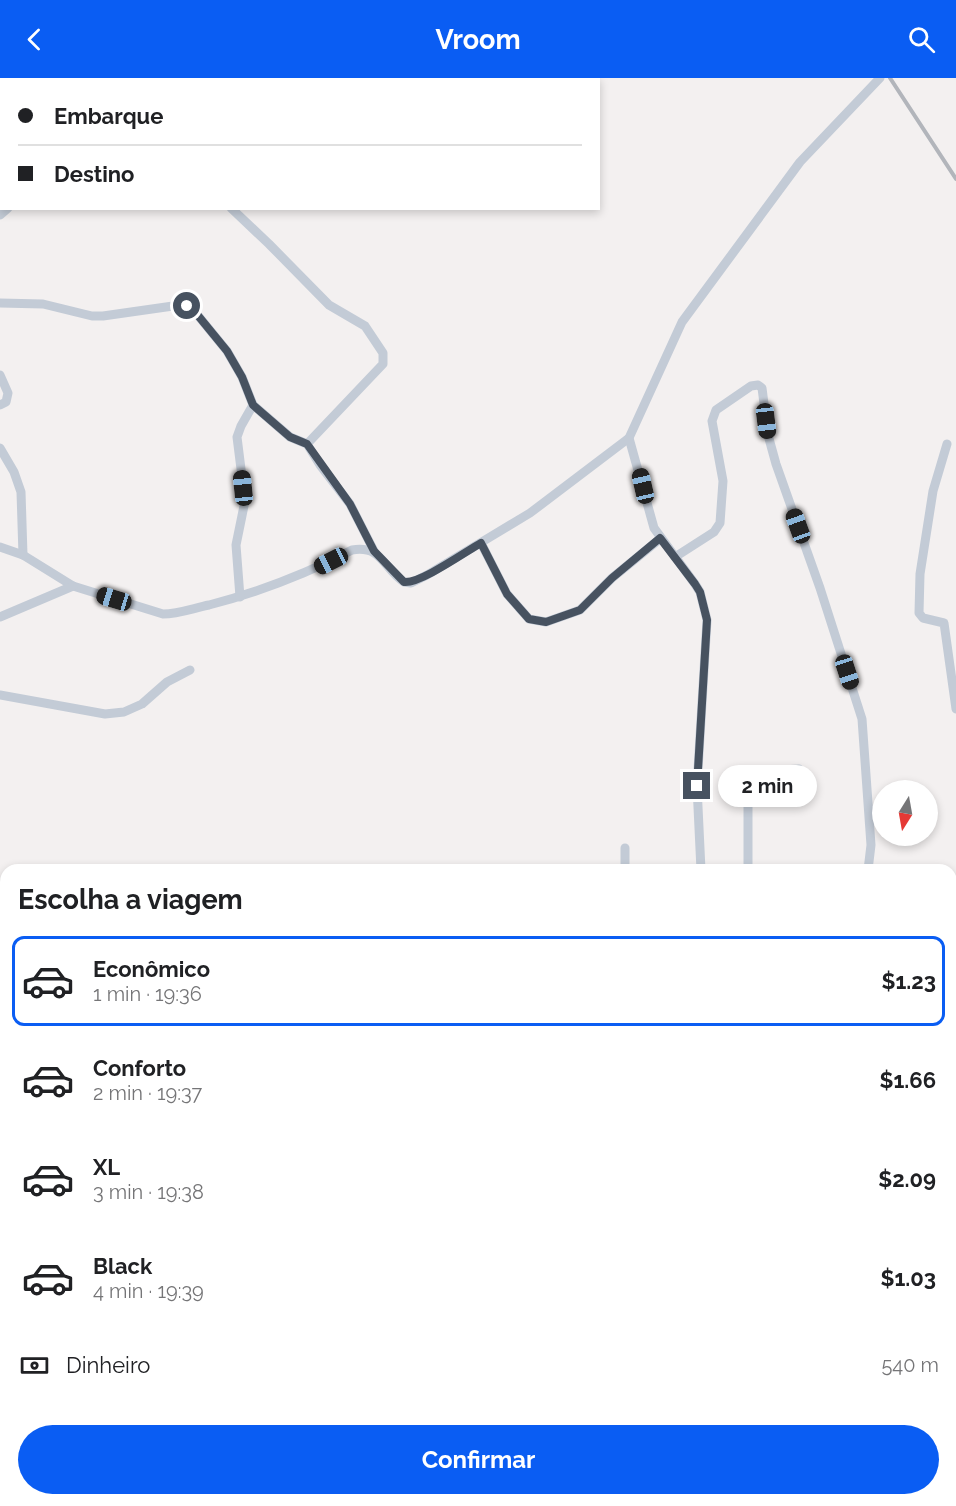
<!DOCTYPE html>
<html lang="pt">
<head>
<meta charset="utf-8">
<style>
	body { margin:0; font-family:Raleway,sans-serif; background:#f6f6f6; color:#202124; height:100vh; display:flex; flex-direction:column; font-size:22px; white-space:nowrap }
	* { box-sizing:border-box; margin:0 }
	p { font-size:20px; color:#757577 }
	.icon { flex:none; width:33px; height:33px; fill:none; stroke:currentColor; stroke-width:2; stroke-linecap:round; stroke-linejoin:round }
	.map { position:relative; flex:1; overflow:hidden }
	.sheet { position:absolute; left:0px; top:786px; width:957px; height:642px; display:flex; flex-direction:column; background:#fff; border-radius:18px 18px 0 0; box-shadow:0 3px 9px #0003 }
	.sheet>* { flex:none }
	.top-card { position:absolute; left:0px; top:0px; width:600px; height:132px; box-shadow:0 3px 9px #0003; display:grid; align-content:center; height:132px; padding:0 18px; background:#fff }
	.needle { width:39px; rotate:191deg }
	.fabs { position:absolute; left:872px; top:702px; display:grid; gap:12px }
	.fabs a { display:grid; place-items:center; width:66px; height:66px; border-radius:50%; background:#fff; box-shadow:0 3px 9px #0003; font-size:30px }
	.end { position:absolute; width:27px; height:27px; margin:-14px; border:8px solid #475260; background:#fff; box-shadow:0 0 0 3px #fff }
	.from { border-radius:50% }
	.bubble { position:absolute; height:42px; border-radius:21px; background:#fff; box-shadow:0 3px 9px #0003; font-size:20px; font-weight:700; line-height:42px; text-align:center }
	.car { position:absolute; width:18px; height:36px; margin:-18px -9px; border-radius:8px; box-shadow:0 0 4px 2px #0007; background:linear-gradient(#222 24%,#8ab4d8 0 40%,#222 0 76%,#8ab4d8 0 86%,#222 0) }
	.top-card b { display:flex; align-items:center; gap:21px; height:57px; font-size:22px }
	.top-card b+b { border-top:2px solid #e0e0e0 }
	.top-card i { width:15px; height:15px; background:#202124 }
	ul { padding:0; list-style:none }
	li { display:flex; align-items:center; gap:18px; height:90px; margin:0 12px 9px; padding:0 6px; border:3px solid transparent; border-radius:12px }
	li div { flex:1 }
	li b { display:block; font-size:22px }
	li em { font-style:normal; font-weight:700 }
	li.active { border-color:#0a5df3 }
	li>.icon { width:54px; height:54px; stroke-width:1.5 }
	h2 { padding:0 18px; font-size:27px; line-height:72px }
	.pay { display:flex; align-items:center; gap:15px; height:66px; padding:0 18px; font-size:22px }
	.pay p { margin-inline-start:auto }
	.primary-button { display:flex; gap:12px; margin-top:auto; padding:12px 18px }
	.primary-button a { flex:1; height:69px; border-radius:36px; background:#0a5df3; color:#fff; font-size:24px; font-weight:700; line-height:69px; text-align:center }
	header { display:flex; justify-content:space-between; align-items:center; height:78px; padding:0 18px; background:#0a5df3; color:#fff; font-size:27px; font-weight:700 }
	.map>svg:first-child { display:block }
	.lines { fill:none; stroke-linecap:round; stroke-linejoin:round }
	.highway-casing { stroke:#6f88af; stroke-width:20 }
	.lane { stroke:#c3cbd6; stroke-width:4.5 }
	.street { stroke:#c3cbd6; stroke-width:9 }
	.highway { stroke:#849ec3; stroke-width:16 }
	.rail { stroke:#b2b5bb; stroke-width:4 }
	.route { stroke:#475260; stroke-width:8 }
</style>
</head>
<body>
<header><svg class="icon" aria-label="back" viewBox="0 0 24 24"><path d="M15 5l-7 7 7 7"/></svg>Vroom<svg class="icon" aria-label="search" viewBox="0 0 24 24"><circle cx="10" cy="10" r="6"/><path d="M15 15l6 6"/></svg></header>
<div class="map">
<svg width="956" height="1428" viewBox="0 0 956 1428">
	<rect width="100%" height="100%" fill="#f3f0f0"/>
	<g class="lines">
		<defs>
			<g id="highway">
				<polyline points="0,1267 6,1268"/>
				<polyline points="951,1348 956,1348"/>
			</g>
		</defs>
		<use href="#highway" class="highway-casing"/>
		<g class="lane">
			<polyline points="951,1392 956,1393"/>
			<polyline points="878,1428 879,1422"/>
		</g>
		<g class="street">
			<polyline points="57,0 59,2"/>
			<polyline points="126,2 127,0"/>
			<polyline points="222,2 222,0"/>
			<polyline points="0,29 2,28"/>
			<polyline points="0,115 2,115"/>
			<polyline points="231,130 269,166 329,227 365,248 383,275 383,286 307,366"/>
			<polyline points="0,137 8,130"/>
			<polyline points="0,225 43,226 92,238 103,238 180,227 191,229 227,273 242,299 253,327 290,359 307,366 320,387 350,426 374,473"/>
			<polyline points="0,297 8,315 6,324 0,327"/>
			<polyline points="629,360 654,450 695,506 700,514 707,542 697,708 701,792"/>
			<polyline points="947,366 933,413 920,496 919,535 923,540 944,545 956,631"/>
			<polyline points="0,370 14,394 21,414 23,477"/>
			<polyline points="481,465 507,516 529,541 546,544 580,532 612,500 661,460"/>
			<path d="M0,469L23,477L73,508L163,536C178,536 194,530 209,527C259,514 306,496 352,472C382,467 383,490 404,504L411,505L427,497L530,435L629,360L682,244L800,84L880,0"/>
			<polyline points="675,479 714,454 720,445 723,403 712,343 716,332 751,308 758,307 762,310 768,357 776,386 820,510 862,641 871,767 868,792"/>
			<polyline points="240,519 236,467 245,423 237,359 241,348 253,327"/>
			<polyline points="0,539 73,508"/>
			<polyline points="0,617 105,636 124,634 142,626 167,604 190,592"/>
			<polyline points="625,770 625,792"/>
			<polyline points="748,792 748,712 751,702 767,693 799,691"/>
			<polyline points="951,986 956,986"/>
			<polyline points="0,1029 6,1028"/>
			<polyline points="0,1146 6,1157"/>
			<polyline points="0,1296 6,1296"/>
			<polyline points="0,1361 6,1362"/>
			<polyline points="0,1418 6,1418"/>
			<polyline points="399,1422 425,1428"/>
			<polyline points="591,1422 591,1428"/>
			<polyline points="200,1428 201,1422"/>
			<polyline points="254,1428 255,1422"/>
			<polyline points="322,1428 323,1422"/>
			<polyline points="433,1428 434,1422"/>
			<polyline points="496,1428 497,1422"/>
			<polyline points="667,1428 667,1422"/>
		</g>
		<use href="#highway" class="highway"/>
		<polyline class="rail" points="890,0 956,101"/>
	</g>
	<g class="lines">
		<path class="route" d="M187,228L191,229L227,273L242,299L253,327L290,359L307,366L350,426L374,473L404,504C420,506 465,474 481,465L507,516L529,541L546,544L580,532L612,500L660,460L695,506L700,514L707,542L697,708"/>
	</g>
</svg>
<div class="fabs">
<a><svg class="needle" viewBox="-14 -14 28 28"><path d="M0-13l5 13h-10z" fill="#e53935"/><path d="M0 13l5-13h-10z" fill="#757577"/></svg></a>
</div>
<i class="end from" style="left:187px;top:228px"></i>
<i class="end" style="left:697px;top:708px"></i>
<div class="bubble" style="left:718px;top:687px;width:99px">2 min</div>
<i class="car" style="left:766px;top:343px;rotate:173deg"></i>
<i class="car" style="left:643px;top:408px;rotate:347deg"></i>
<i class="car" style="left:243px;top:410px;rotate:354deg"></i>
<i class="car" style="left:798px;top:448px;rotate:340deg"></i>
<i class="car" style="left:331px;top:483px;rotate:243deg"></i>
<i class="car" style="left:114px;top:521px;rotate:287deg"></i>
<i class="car" style="left:847px;top:594px;rotate:162deg"></i>
<div class="top-card">
<b><i class="from"></i>Embarque</b>
<b><i></i>Destino</b>
</div>
<section class="sheet">
<h2>Escolha a viagem</h2>
<ul>
<li class="active"><svg class="icon" aria-label="car" viewBox="0 0 24 24"><path d="M5 17H2v-5l4-1 3-4h7l3 4 3 1v5h-3M9 17h6M6 11h13"/><circle cx="7" cy="17" r="2"/><circle cx="17" cy="17" r="2"/></svg><div><b>Econômico</b><p>1 min · 19:36</p></div><em>$1.23</em></li>
<li><svg class="icon" aria-label="car" viewBox="0 0 24 24"><path d="M5 17H2v-5l4-1 3-4h7l3 4 3 1v5h-3M9 17h6M6 11h13"/><circle cx="7" cy="17" r="2"/><circle cx="17" cy="17" r="2"/></svg><div><b>Conforto</b><p>2 min · 19:37</p></div><em>$1.66</em></li>
<li><svg class="icon" aria-label="car" viewBox="0 0 24 24"><path d="M5 17H2v-5l4-1 3-4h7l3 4 3 1v5h-3M9 17h6M6 11h13"/><circle cx="7" cy="17" r="2"/><circle cx="17" cy="17" r="2"/></svg><div><b>XL</b><p>3 min · 19:38</p></div><em>$2.09</em></li>
<li><svg class="icon" aria-label="car" viewBox="0 0 24 24"><path d="M5 17H2v-5l4-1 3-4h7l3 4 3 1v5h-3M9 17h6M6 11h13"/><circle cx="7" cy="17" r="2"/><circle cx="17" cy="17" r="2"/></svg><div><b>Black</b><p>4 min · 19:39</p></div><em>$1.03</em></li>
</ul>
<div class="pay"><svg class="icon" aria-label="cash" viewBox="0 0 24 24"><path d="M3 7h18v10H3z"/><circle cx="12" cy="12" r="2"/></svg>Dinheiro<p>540 m</p></div>
<div class="primary-button"><a>Confirmar</a></div>
</section>
</div>
</body>
</html>
